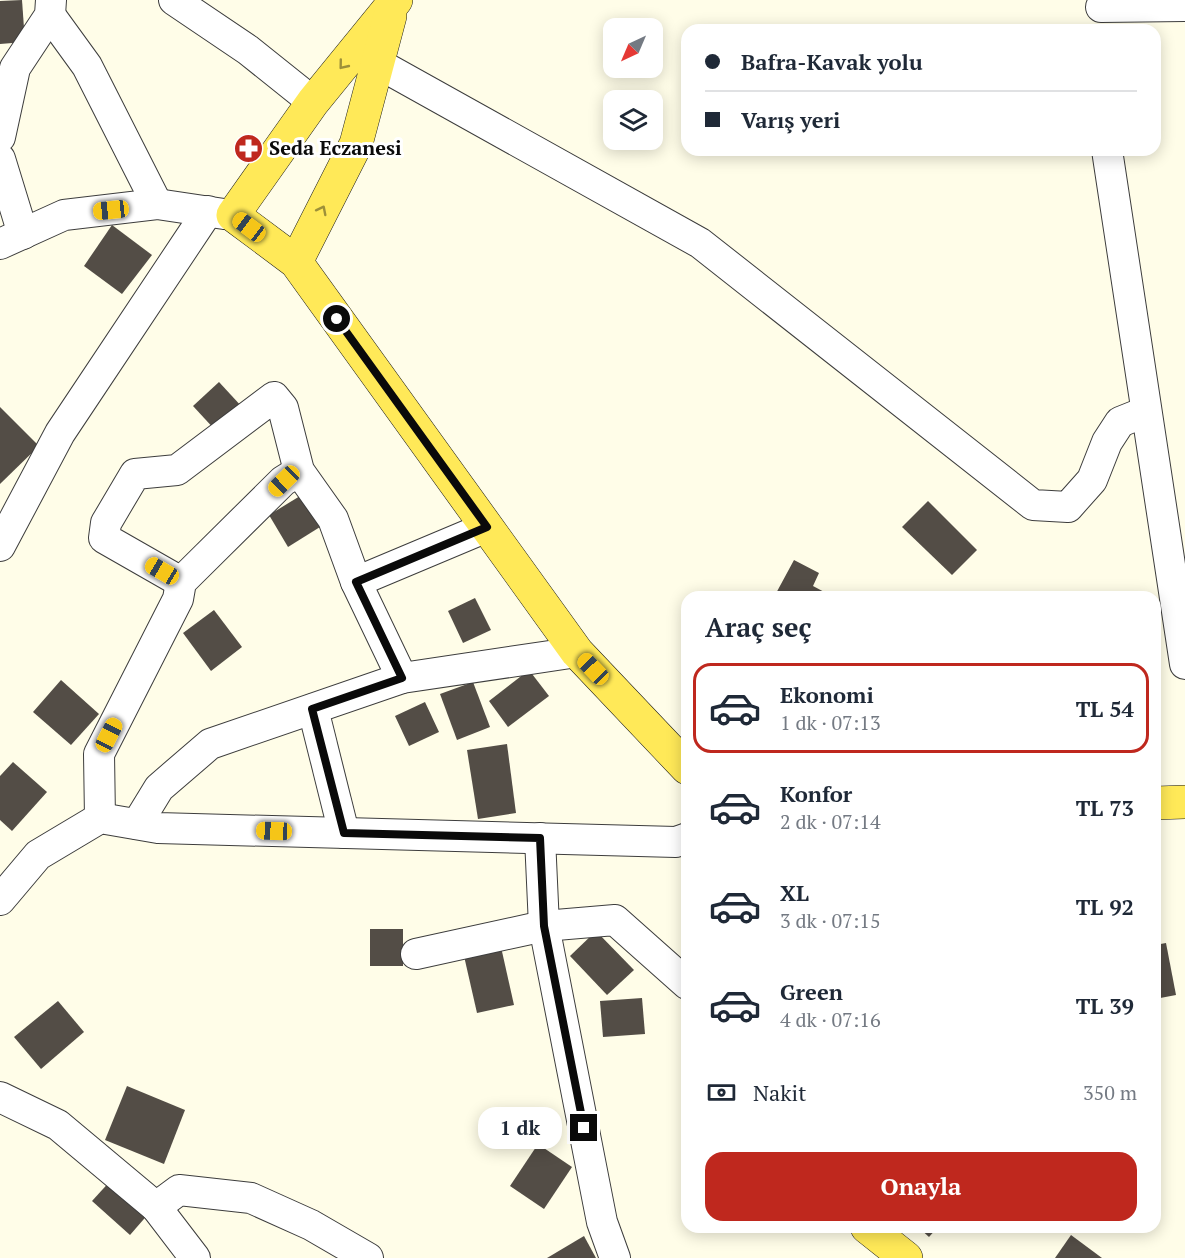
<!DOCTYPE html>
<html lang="tr">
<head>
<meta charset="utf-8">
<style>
	body { margin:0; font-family:"PT Serif",serif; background:#f6f6f7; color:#1f2937; height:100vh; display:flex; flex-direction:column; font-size:22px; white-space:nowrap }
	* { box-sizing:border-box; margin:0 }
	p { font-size:20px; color:#747a83 }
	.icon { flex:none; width:33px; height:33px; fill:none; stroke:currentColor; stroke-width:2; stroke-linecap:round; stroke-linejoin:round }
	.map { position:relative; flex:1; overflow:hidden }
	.sheet { position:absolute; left:681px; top:591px; width:480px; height:642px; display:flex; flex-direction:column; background:#fff; border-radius:18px; box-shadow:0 3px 15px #0003 }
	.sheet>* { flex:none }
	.guide { position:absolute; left:681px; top:24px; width:480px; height:132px; border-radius:18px; box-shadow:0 3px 15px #0003; display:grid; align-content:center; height:132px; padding:0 24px; background:#fff }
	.needle { width:39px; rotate:224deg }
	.controls { position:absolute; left:603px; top:18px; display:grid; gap:12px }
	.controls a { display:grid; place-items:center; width:60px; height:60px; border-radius:12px; background:#fff; box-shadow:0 3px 15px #0003; font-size:30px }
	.end { position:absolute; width:27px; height:27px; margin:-14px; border:8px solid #0a0a0a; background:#fff; box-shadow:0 0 0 3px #fff }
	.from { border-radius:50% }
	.bubble { position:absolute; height:42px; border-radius:18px; background:#fff; box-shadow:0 3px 15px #0003; font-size:20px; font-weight:700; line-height:42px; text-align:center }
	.car { position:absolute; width:18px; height:36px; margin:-18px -9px; border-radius:8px; box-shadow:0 0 4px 2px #0007; background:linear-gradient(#f5c518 24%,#345 0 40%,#f5c518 0 76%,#345 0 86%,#f5c518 0) }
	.guide b { display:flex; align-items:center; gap:21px; height:57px; font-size:22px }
	.guide b+b { border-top:2px solid #e0e1e3 }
	.guide i { width:15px; height:15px; background:#1f2937 }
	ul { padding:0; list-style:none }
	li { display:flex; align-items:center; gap:18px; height:90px; margin:0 12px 9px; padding:0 12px; border:3px solid transparent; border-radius:18px }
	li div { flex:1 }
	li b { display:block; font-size:22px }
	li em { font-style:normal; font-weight:700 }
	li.active { border-color:#bf281e }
	li>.icon { width:54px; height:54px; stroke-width:1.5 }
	h2 { padding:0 24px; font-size:27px; line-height:72px }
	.pay { display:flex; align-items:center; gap:15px; height:66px; padding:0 24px; font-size:22px }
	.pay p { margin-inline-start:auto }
	.action { display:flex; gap:12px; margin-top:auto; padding:12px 24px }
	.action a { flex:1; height:69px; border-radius:18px; background:#bf281e; color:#fff; font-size:24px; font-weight:700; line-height:69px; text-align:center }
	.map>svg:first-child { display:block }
	.building { fill:#534d46 }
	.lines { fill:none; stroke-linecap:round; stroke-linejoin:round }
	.minor-casing { stroke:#3d3d3d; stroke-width:32 }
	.major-casing { stroke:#1b1b1b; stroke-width:34 }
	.minor { stroke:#fff; stroke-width:30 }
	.major { stroke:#ffe958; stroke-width:33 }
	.oneway { stroke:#9d9039 }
	.route { stroke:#0a0a0a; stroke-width:8 }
	.labels { text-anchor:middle; stroke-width:6; stroke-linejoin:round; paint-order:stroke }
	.poi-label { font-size:20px; font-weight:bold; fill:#0a0a0a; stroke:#fff; text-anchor:start }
</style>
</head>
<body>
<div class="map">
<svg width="1185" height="1258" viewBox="0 0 1185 1258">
	<rect width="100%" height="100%" fill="#fffde8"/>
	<g class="building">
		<polygon points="22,0 25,42 0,44 0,1"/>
		<polygon points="112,225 152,255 122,294 84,266"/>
		<polygon points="219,382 243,408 217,432 193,406"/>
		<polygon points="0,407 39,446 0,484"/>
		<polygon points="300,496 320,527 288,547 269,515"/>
		<polygon points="928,501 977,550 952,575 902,527"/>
		<polygon points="794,560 819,573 813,586 828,594 826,597 774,597"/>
		<polygon points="475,598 491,630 463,643 448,611"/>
		<polygon points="214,610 242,647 211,671 183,633"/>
		<polygon points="529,670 549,696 508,727 489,701"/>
		<polygon points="61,680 99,714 71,745 33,712"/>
		<polygon points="473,682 490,727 457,740 440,694"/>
		<polygon points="425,702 439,732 409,746 395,716"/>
		<polygon points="507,744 516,813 478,819 467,750"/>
		<polygon points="13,762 47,792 12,831 0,820 0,776"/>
		<rect x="370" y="929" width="33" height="37"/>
		<polygon points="596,931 634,970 607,995 570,956"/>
		<polygon points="1166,943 1176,995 1155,999 1155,945"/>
		<polygon points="501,947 514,1005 477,1013 464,956"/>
		<polygon points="642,998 645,1034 603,1037 600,1001"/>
		<polygon points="58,1001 84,1032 41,1069 14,1037"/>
		<polygon points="127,1086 185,1110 164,1164 105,1140"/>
		<polygon points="538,1144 572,1167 544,1209 510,1186"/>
		<polygon points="113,1178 150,1212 130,1235 92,1201"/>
		<polygon points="918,1227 938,1227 929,1237"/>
		<polygon points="1071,1235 1102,1258 1055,1258"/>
		<polygon points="584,1236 596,1258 547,1258"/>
	</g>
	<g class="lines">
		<defs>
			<g id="minor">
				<polyline points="174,0 248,50 313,102"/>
				<polyline points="1101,7 1185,6"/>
				<polyline points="50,15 87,66 157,204"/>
				<polyline points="377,63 700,243 1033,505 1068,507 1092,480 1107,442 1120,422 1145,412"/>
				<polyline points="0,137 15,68 50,15 51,0"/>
				<polyline points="1107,150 1185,664"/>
				<polyline points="0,159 23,234"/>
				<polyline points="0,244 64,215 157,204 224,214"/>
				<polyline points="0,546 60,433 208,211"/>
				<polyline points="181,582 104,538 106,523 135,474 177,470 274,397 283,408 299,471 333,519 356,582 402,678"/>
				<polyline points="356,582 487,527"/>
				<polyline points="313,709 344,833"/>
				<polyline points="100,818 99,754 178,599 181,582 283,481 299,471"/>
				<polyline points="137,824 159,788 210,744 402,678 577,652"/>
				<polyline points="540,838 544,926 602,1222 615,1258"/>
				<polyline points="0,900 38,855 100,818 158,828 676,842 687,838"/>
				<polyline points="416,954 544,926 615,920 687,984"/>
				<polyline points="0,1097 58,1125 156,1207 195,1258"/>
				<polyline points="156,1207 179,1190 251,1198 311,1225 368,1258"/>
			</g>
			<g id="major">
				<polyline points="396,0 313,102 233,215 296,262 577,652 687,768"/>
				<polyline points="296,262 356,144 390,16"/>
				<polyline points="1155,803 1185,802"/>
				<polyline points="867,1227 906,1258"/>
			</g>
		</defs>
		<use href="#minor" class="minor-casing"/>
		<use href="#major" class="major-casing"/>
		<use href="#minor" class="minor"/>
		<use href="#major" class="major"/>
	</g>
	<defs><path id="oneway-chevron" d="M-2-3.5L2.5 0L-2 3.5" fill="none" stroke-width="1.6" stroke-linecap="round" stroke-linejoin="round" transform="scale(1.5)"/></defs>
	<g class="oneway">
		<use href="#oneway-chevron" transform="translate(343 65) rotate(129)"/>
		<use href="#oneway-chevron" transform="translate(322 210) rotate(-63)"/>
	</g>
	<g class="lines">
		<polyline class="route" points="337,319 487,527 356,582 402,678 312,709 344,833 540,838 544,926 584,1128"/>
	</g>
	<defs>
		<symbol id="pharmacy-disc" viewBox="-11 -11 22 22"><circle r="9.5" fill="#bf281e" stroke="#fff"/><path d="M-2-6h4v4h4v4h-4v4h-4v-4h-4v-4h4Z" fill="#fff"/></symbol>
	</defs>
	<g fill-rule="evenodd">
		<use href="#pharmacy-disc" x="232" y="132" width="33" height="33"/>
	</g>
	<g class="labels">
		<g class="poi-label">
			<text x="269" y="155">Seda Eczanesi</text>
		</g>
	</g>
</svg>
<div class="controls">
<a><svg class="needle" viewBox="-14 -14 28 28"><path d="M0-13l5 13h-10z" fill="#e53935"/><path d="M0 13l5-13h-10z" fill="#747a83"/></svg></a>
<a><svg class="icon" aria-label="layers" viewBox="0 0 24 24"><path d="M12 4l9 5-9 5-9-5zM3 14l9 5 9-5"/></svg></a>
</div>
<i class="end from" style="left:337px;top:319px"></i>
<i class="end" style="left:584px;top:1128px"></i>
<div class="bubble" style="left:478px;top:1107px;width:84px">1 dk</div>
<i class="car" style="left:111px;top:210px;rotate:264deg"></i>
<i class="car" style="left:249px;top:227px;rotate:307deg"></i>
<i class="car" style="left:284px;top:481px;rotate:226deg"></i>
<i class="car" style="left:162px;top:571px;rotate:300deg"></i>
<i class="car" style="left:593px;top:669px;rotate:316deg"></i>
<i class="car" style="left:109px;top:735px;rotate:27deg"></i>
<i class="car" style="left:274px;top:831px;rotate:272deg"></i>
<div class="guide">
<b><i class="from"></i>Bafra-Kavak yolu</b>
<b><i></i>Varış yeri</b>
</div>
<section class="sheet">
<h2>Araç seç</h2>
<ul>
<li class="active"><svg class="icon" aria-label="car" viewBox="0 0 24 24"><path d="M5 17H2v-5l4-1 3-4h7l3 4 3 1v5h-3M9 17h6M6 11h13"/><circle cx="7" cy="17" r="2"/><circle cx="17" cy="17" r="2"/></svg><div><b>Ekonomi</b><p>1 dk · 07:13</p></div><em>TL 54</em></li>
<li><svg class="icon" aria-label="car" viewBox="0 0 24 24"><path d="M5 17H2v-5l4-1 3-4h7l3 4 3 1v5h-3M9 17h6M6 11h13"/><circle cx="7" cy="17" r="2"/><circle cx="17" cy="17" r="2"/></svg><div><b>Konfor</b><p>2 dk · 07:14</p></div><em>TL 73</em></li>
<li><svg class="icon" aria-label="car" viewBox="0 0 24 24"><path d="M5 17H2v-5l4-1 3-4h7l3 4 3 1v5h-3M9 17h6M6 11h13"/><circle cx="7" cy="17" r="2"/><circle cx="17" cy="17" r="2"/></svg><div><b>XL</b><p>3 dk · 07:15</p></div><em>TL 92</em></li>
<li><svg class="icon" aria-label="car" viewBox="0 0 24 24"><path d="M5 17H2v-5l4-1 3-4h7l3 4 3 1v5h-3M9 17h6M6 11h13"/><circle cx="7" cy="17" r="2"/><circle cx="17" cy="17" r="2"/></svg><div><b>Green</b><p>4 dk · 07:16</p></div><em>TL 39</em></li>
</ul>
<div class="pay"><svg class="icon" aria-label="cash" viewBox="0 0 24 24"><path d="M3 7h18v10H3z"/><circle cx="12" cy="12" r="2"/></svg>Nakit<p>350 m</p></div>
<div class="action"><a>Onayla</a></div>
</section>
</div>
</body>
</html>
